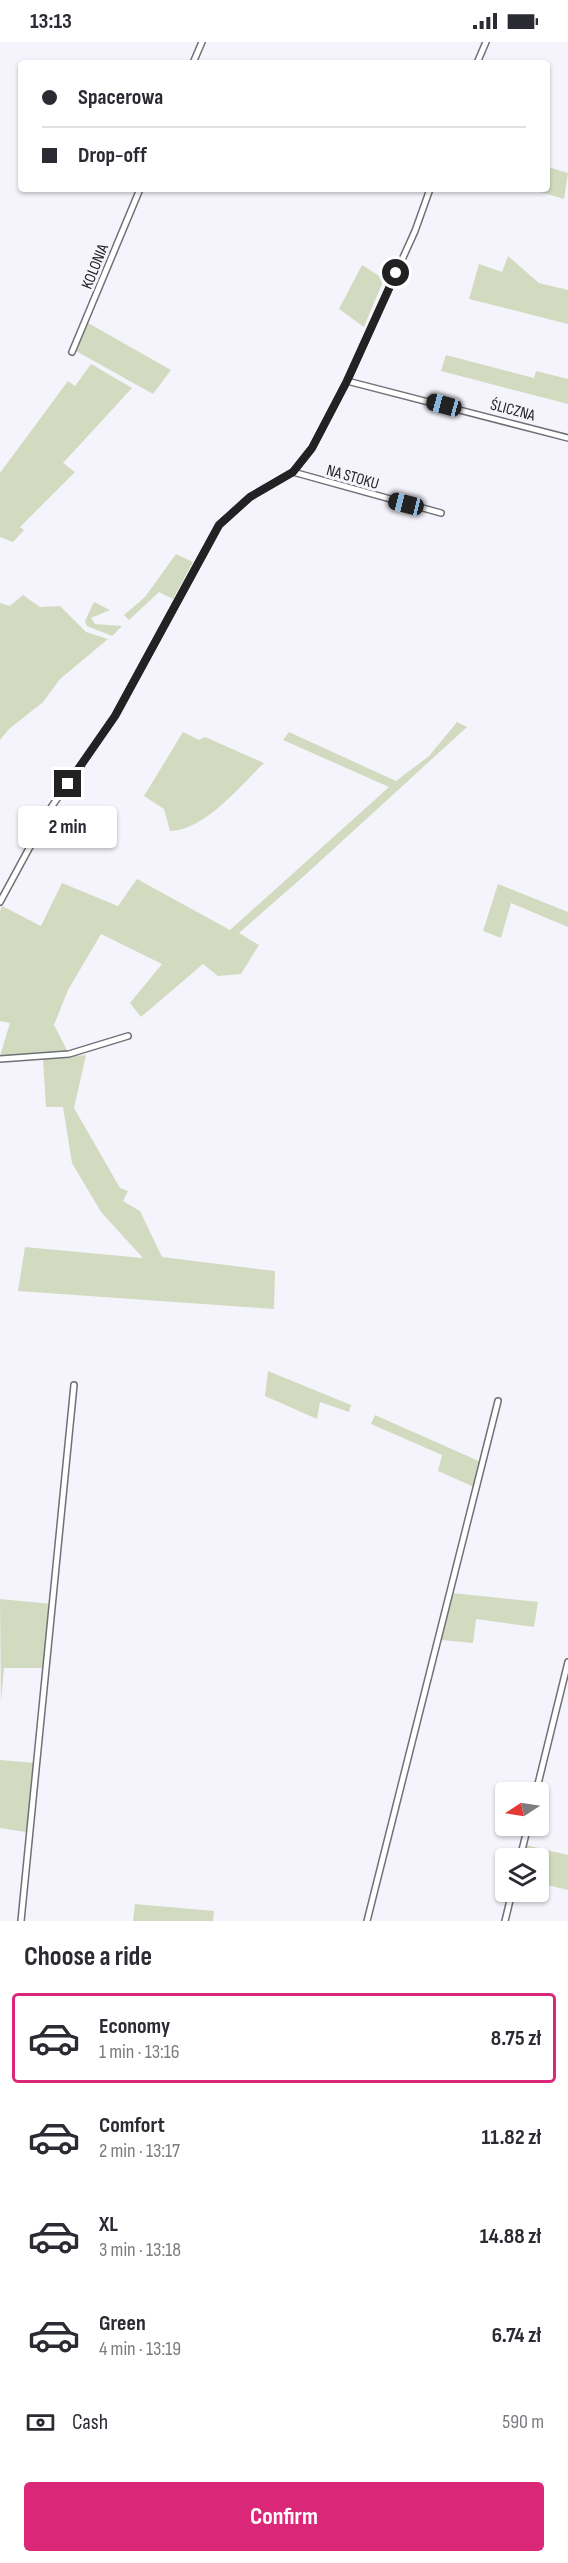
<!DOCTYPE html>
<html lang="en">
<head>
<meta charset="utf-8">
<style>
	body { margin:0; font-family:"Sofia Sans Condensed",sans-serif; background:#f7f7f7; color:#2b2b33; height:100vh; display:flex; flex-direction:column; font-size:22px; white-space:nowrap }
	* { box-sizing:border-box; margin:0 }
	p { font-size:20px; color:#7c7c81 }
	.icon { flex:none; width:33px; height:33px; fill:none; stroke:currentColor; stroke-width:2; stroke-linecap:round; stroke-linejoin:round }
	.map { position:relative; height:1879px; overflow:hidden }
	.side { display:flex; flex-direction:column; background:#fff; flex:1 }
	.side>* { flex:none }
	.top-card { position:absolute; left:18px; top:18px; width:532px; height:132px; border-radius:6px; box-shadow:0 2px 4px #0004; display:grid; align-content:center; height:132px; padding:0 24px; background:#fff }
	.needle { width:39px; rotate:258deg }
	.buttons { position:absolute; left:495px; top:1740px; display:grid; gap:12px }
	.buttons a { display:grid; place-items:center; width:54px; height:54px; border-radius:6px; background:#fff; box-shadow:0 2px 4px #0004; font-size:30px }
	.end { position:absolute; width:27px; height:27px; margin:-14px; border:8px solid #222224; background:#fff; box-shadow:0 0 0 3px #fff }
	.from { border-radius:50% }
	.bubble { position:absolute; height:42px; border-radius:6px; background:#fff; box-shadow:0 2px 4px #0004; font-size:20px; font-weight:700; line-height:42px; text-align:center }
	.car { position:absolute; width:18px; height:36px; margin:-18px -9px; border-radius:8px; box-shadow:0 0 4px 2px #0007; background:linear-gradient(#222 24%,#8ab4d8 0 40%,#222 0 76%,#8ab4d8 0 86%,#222 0) }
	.top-card b { display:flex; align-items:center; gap:21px; height:57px; font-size:22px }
	.top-card b+b { border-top:2px solid #e1e1e2 }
	.top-card i { width:15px; height:15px; background:#2b2b33 }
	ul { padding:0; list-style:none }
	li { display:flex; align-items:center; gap:18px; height:90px; margin:0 12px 9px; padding:0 12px; border:3px solid transparent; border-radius:6px }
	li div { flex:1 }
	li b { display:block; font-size:22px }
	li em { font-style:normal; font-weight:700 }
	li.selected { border-color:#db2777 }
	li>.icon { width:54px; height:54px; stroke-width:1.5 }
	h2 { padding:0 24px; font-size:27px; line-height:72px }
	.pay { display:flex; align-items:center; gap:15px; height:66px; padding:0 24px; font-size:22px }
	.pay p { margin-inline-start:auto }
	.button { display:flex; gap:12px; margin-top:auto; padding:12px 24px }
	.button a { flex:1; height:69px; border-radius:6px; background:#db2777; color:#fff; font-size:24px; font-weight:700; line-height:69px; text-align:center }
	.status { display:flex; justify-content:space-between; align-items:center; height:42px; padding:0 30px; background:#fff; direction:ltr }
	.status svg { height:16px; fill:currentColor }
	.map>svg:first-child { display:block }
	.green { fill:#d2dbbf }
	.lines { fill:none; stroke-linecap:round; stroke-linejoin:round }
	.street-casing { stroke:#707077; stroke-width:8 }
	.street { stroke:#fff; stroke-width:5 }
	.route { stroke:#222224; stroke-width:8 }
	.labels { text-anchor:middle; stroke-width:6; stroke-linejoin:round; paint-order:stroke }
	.street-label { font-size:16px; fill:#222224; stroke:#f5f4fc }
</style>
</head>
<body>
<div class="status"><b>13:13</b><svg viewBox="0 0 49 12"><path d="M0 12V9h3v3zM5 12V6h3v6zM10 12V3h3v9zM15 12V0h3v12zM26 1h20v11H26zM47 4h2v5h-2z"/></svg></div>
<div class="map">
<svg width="568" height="1879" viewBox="0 0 568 1879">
	<rect width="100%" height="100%" fill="#f5f4fc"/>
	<g class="green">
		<polygon points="548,125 568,131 564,157 530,147 548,147"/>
		<polygon points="508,214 539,241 568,248 568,282 469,257 479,222 502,230"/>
		<polygon points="362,223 384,237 364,285 339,267"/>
		<polygon points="88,281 171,328 153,352 76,309"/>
		<polygon points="446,313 534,336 536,329 568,337 568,362 441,329"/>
		<polygon points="91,322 132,346 63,421 75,430 20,485 24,488 13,500 0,495 0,431 68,339 75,344"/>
		<polygon points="176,512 193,520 173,557 159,550 129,578 124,573 145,555"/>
		<polygon points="23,553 40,565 60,564 86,590 108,597 60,637 43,660 9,687 0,698 0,561 10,564"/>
		<polygon points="94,560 110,568 91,576 95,582 122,584 112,594 87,584 85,579"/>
		<polygon points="457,680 467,685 304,834 239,891 259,903 241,932 218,934 203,922 141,975 130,961 162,922 101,892 68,948 54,983 68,1010 0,1014 10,981 0,979 0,869 2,864 41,884 62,841 118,864 137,837 230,888 389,745 283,698 289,690 396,739 429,714"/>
		<path d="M183,690L199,698L205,695L264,721C240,744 205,788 170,789L164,767L144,754Z"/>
		<polygon points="498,842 568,870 568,885 511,861 501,896 483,889"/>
		<polygon points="86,1013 74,1066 120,1146 128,1149 123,1159 140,1169 162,1215 275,1229 274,1267 18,1249 25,1205 143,1216 101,1170 72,1121 63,1065 46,1065 43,1017"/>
		<polygon points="268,1329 351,1363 349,1370 320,1360 317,1377 265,1354"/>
		<polygon points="375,1373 481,1420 474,1445 438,1429 442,1413 371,1382"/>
		<polygon points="452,1551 538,1560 534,1585 476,1577 473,1601 441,1598"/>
		<polygon points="0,1557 52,1562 47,1626 4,1626 1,1660"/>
		<polygon points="0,1718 35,1721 26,1790 0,1786"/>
		<polygon points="526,1803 568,1813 568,1848 539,1841 538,1816 523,1816"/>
		<polygon points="135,1862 214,1869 213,1879 133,1879"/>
	</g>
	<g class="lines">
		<defs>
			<g id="street">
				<polyline points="193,21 202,0"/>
				<polyline points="477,21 486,0"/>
				<polyline points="72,310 140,147"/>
				<polyline points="347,339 568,396"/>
				<polyline points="293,430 441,471"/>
				<polyline points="0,860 52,764 115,674 219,483 250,455 293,430 312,406 347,339 396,231 415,189 430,147"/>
				<polyline points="0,1017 69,1012 128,994"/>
				<polyline points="536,1750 568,1620"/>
				<polyline points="520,1816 528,1784"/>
				<polyline points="21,1879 74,1343"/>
				<polyline points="367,1879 498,1359"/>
				<polyline points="505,1879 512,1850"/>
			</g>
		</defs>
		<use href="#street" class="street-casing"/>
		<use href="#street" class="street"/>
	</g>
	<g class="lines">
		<polyline class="route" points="68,742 115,674 219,483 250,455 293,430 312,406 347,339 396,231"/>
	</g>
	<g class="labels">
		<g class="street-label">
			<text transform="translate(94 224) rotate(-68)" y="6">KOLONIA</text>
			<text transform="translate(513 367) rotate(15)" y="6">ŚLICZNA</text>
			<text transform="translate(353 434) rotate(16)" y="6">NA STOKU</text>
		</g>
	</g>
</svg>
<div class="buttons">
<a><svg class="needle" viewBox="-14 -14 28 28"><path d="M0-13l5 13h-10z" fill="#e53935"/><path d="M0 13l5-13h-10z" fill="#7c7c81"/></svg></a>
<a><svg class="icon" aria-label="layers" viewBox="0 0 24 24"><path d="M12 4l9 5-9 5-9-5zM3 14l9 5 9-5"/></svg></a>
</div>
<i class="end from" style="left:396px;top:231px"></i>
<i class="end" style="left:68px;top:742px"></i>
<div class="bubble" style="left:18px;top:764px;width:99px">2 min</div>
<i class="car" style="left:444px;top:363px;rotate:285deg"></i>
<i class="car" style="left:406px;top:462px;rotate:284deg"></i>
<div class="top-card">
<b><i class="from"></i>Spacerowa</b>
<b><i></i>Drop-off</b>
</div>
</div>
<section class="side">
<h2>Choose a ride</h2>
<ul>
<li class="selected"><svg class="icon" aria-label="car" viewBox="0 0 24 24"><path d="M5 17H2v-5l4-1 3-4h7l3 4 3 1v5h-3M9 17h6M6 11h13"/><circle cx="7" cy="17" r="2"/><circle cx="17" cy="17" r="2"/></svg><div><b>Economy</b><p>1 min · 13:16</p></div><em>8.75 zł</em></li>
<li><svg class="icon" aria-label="car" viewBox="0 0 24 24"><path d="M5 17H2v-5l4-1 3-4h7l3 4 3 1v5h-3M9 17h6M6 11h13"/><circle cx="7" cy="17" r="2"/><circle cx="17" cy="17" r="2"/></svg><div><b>Comfort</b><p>2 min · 13:17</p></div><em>11.82 zł</em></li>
<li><svg class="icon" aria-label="car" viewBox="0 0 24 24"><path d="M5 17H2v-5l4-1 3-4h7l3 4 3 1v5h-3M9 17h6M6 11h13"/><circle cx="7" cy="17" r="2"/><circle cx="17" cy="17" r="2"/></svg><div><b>XL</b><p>3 min · 13:18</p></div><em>14.88 zł</em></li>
<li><svg class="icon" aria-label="car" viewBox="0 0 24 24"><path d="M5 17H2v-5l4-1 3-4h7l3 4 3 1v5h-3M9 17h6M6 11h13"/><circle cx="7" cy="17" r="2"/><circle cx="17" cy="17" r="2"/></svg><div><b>Green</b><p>4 min · 13:19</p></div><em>6.74 zł</em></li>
</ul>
<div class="pay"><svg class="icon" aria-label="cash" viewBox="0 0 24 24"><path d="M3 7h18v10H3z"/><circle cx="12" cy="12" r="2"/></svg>Cash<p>590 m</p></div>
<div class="button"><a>Confirm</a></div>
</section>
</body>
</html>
